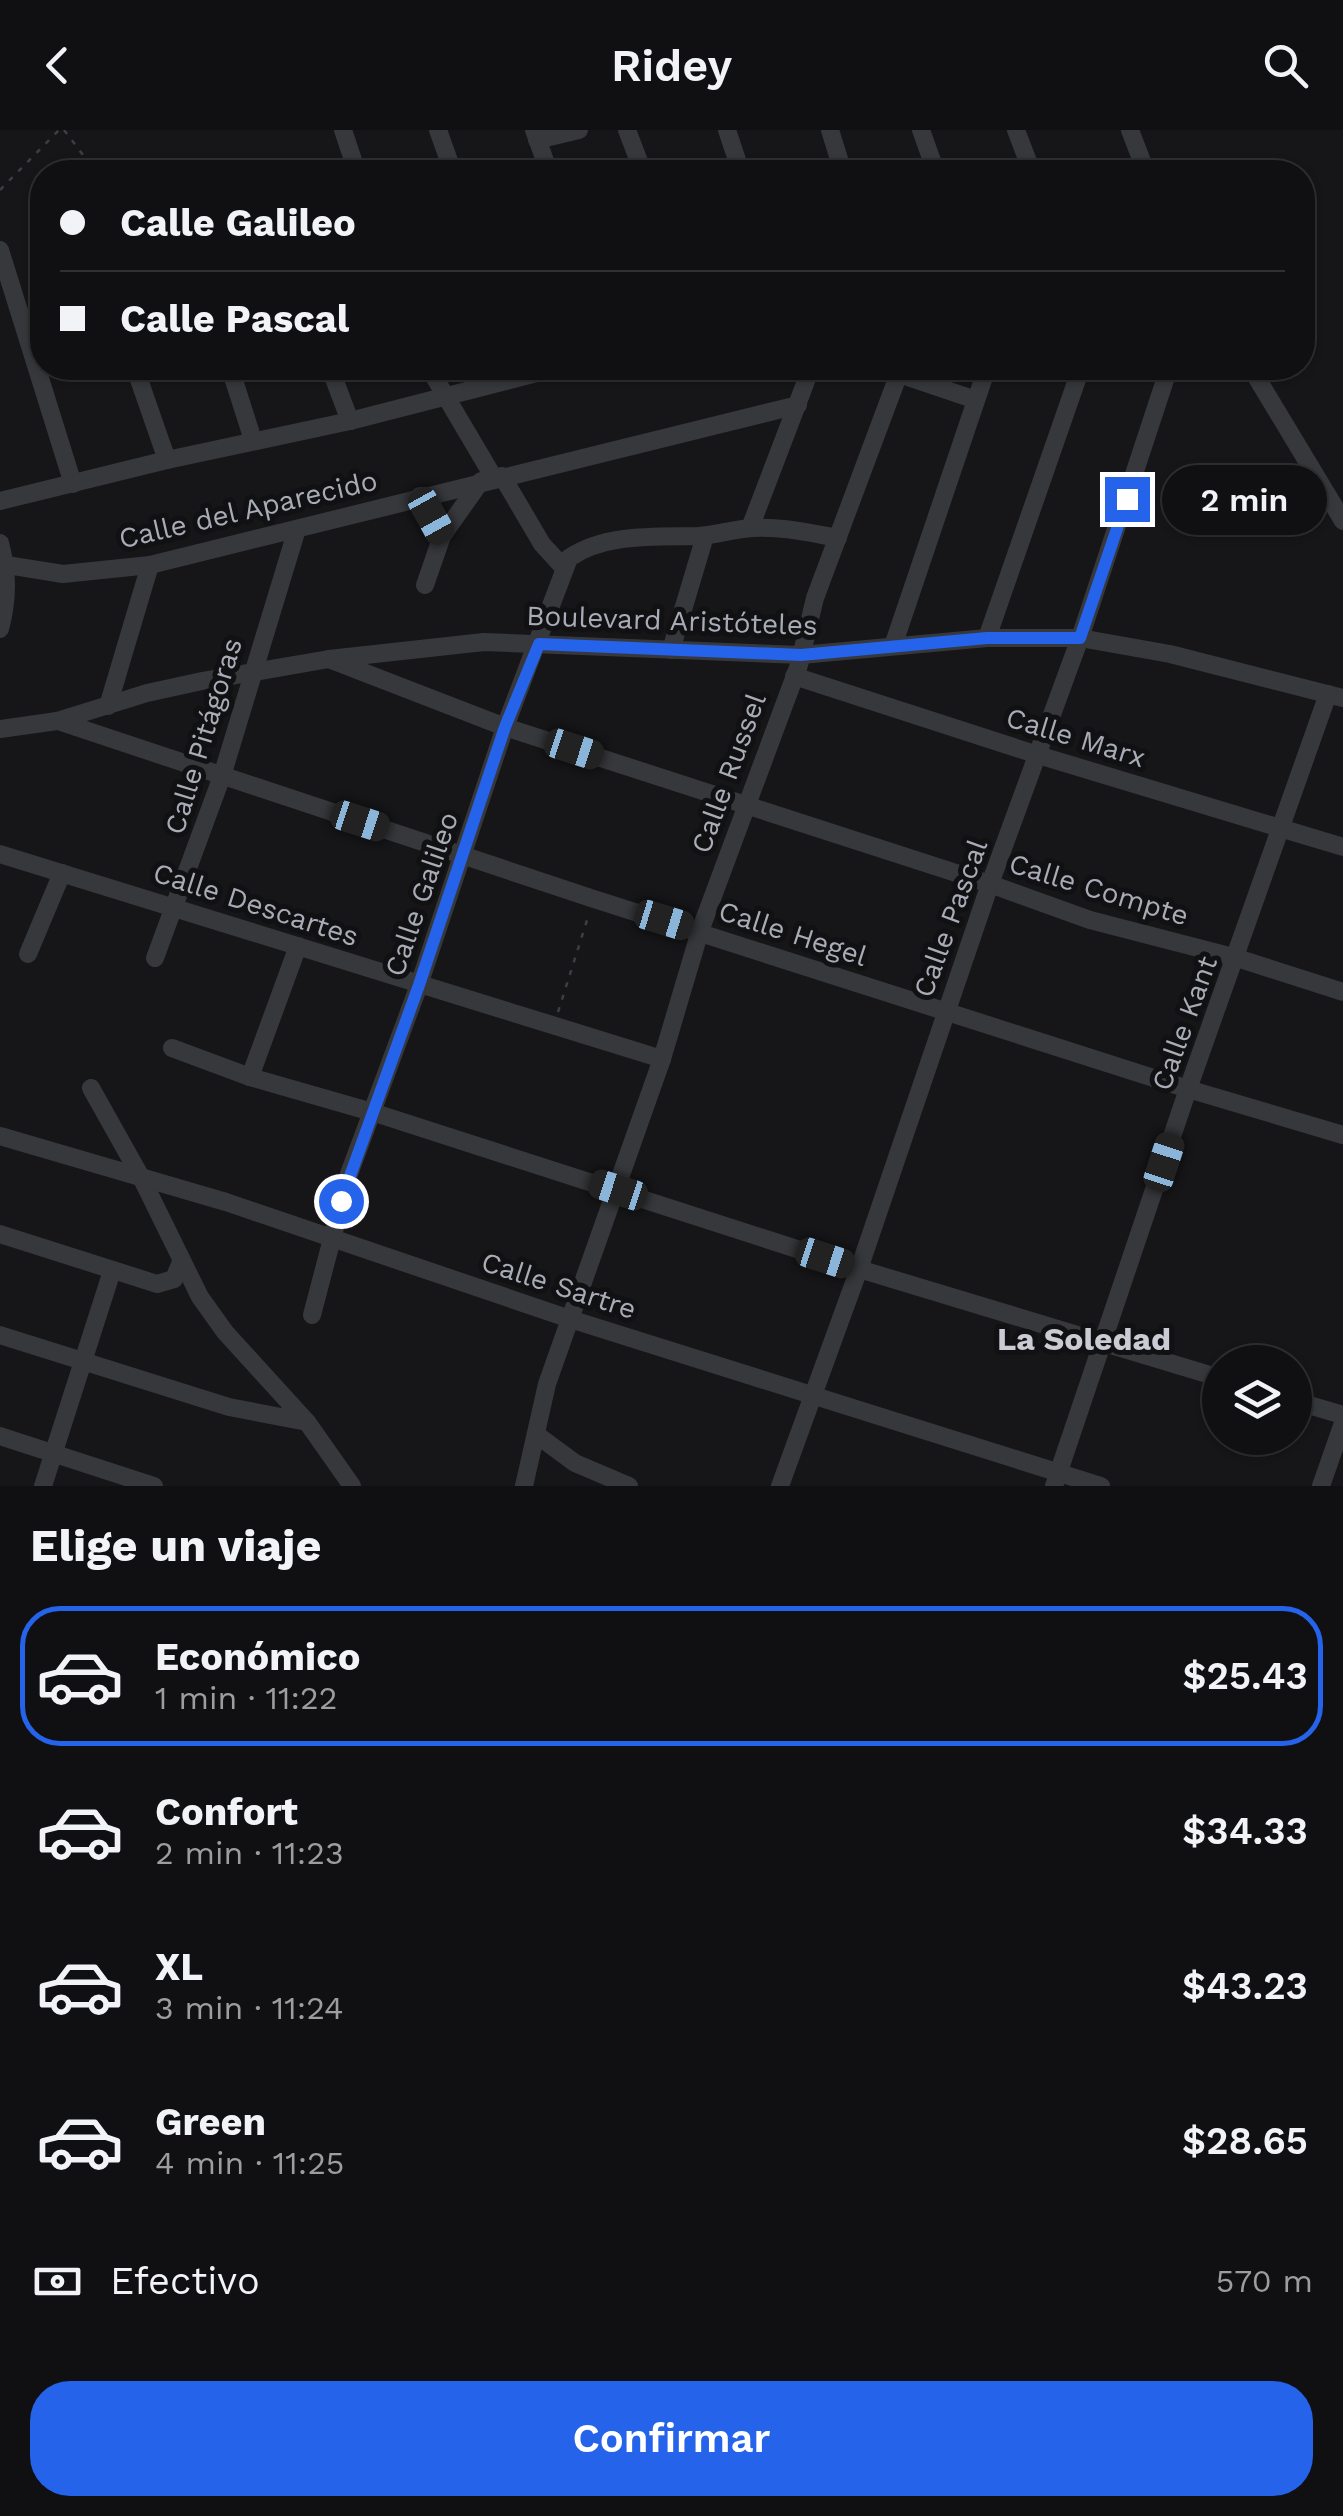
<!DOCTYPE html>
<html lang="es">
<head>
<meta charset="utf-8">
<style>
	body { margin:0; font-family:"Work Sans",sans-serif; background:#19191b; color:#f1f3f6; height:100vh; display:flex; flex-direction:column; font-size:38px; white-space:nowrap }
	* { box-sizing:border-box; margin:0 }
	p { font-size:32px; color:#9c9d9f }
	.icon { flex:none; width:55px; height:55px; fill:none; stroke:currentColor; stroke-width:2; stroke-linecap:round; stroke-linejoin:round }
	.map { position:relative; height:1356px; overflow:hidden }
	.sheet { display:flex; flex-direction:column; background:#101012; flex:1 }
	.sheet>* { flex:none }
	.banner { position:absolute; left:30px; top:30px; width:1285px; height:220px; border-radius:40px; box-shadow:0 2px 8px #0004,0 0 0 2px #303032; display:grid; align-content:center; height:220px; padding:0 30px; background:#101012 }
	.tools { position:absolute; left:1202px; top:1215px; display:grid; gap:20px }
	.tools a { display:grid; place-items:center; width:110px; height:110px; border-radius:50%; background:#101012; box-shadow:0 2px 8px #0004,0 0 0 2px #303032; font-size:50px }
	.end { position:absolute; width:45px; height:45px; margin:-22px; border:12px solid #2563eb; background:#fff; box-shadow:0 0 0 5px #fff }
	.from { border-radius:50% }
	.bubble { position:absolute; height:70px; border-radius:35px; background:#101012; box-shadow:0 2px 8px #0004,0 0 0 2px #303032; font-size:32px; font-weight:600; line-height:70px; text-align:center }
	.car { position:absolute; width:30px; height:60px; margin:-30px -15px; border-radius:12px; box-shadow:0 0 8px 2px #0007; background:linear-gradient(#222 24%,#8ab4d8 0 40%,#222 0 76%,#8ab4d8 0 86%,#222 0) }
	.banner b { display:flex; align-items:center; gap:35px; height:95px; font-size:38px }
	.banner b+b { border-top:2px solid #303032 }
	.banner i { width:25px; height:25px; background:#f1f3f6 }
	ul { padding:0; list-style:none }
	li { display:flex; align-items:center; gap:30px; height:140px; margin:0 20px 15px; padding:0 10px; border:5px solid transparent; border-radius:40px }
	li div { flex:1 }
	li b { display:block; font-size:38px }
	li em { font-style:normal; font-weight:600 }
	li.current { border-color:#2563eb }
	li>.icon { width:90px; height:90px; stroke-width:1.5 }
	h2 { padding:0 30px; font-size:45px; line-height:120px }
	.pay { display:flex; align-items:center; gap:25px; height:110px; padding:0 30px; font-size:38px }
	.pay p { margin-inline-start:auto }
	.cta { display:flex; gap:20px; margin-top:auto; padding:20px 30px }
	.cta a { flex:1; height:115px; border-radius:40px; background:#2563eb; color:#fff; font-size:40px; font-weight:600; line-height:115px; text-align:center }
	header { display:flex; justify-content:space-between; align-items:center; height:130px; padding:0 30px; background:#101012; font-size:45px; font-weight:600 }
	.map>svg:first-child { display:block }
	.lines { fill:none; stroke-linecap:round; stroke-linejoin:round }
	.path { stroke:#3d3e43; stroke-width:2.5; stroke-dasharray:5 8; stroke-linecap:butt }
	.minor { stroke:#37383c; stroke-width:18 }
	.route { stroke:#2563eb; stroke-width:12 }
	.labels { text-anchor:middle; stroke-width:10; stroke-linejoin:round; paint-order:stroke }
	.street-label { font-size:28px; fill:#a9acb7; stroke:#111113 }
	.quarter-label { font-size:32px; font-weight:bold; fill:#cacbd3; stroke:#111113 }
</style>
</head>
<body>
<header><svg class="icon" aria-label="back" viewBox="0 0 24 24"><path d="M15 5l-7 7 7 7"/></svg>Ridey<svg class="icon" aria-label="search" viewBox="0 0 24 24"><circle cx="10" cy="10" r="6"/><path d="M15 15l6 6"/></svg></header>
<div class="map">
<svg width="1343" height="1356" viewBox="0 0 1343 1356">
	<rect width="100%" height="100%" fill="#161618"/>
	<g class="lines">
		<g class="path">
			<polyline points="64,0 96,42"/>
			<polyline points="0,60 59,0"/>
			<polyline points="558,882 589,784"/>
		</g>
		<g class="minor">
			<polyline points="343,0 357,42"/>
			<polyline points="438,0 453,42"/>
			<polyline points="534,0 549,42"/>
			<polyline points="627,0 643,42"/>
			<polyline points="727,0 741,42"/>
			<polyline points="830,0 843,42"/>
			<polyline points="921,0 936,42"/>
			<polyline points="1016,0 1032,42"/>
			<polyline points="1130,0 1146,42"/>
			<polyline points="537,10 579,0"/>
			<polyline points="0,120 73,354"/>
			<polyline points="135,238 167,330"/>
			<polyline points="230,238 253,310"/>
			<polyline points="330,238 350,291"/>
			<polyline points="429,238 494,348"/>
			<polyline points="1251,238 1343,391"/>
			<polyline points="899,244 976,270"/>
			<polyline points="502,346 542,414 563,437"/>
			<polyline points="420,366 442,406"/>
			<polyline points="0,371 167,330 350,291 556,238"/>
			<polyline points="750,398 811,238"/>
			<path d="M0,413C8,443 8,469 0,499"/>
			<polyline points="0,434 63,444 150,435 798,275"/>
			<polyline points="425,455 442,406 481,351"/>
			<polyline points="987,508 1081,238"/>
			<polyline points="893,516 987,238"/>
			<polyline points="671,520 705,406"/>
			<polyline points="329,529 505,597 990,754 1090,790 1237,828 1343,862"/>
			<polyline points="794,546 1038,625 1343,717"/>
			<polyline points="108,576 150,435"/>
			<polyline points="58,591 594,769 1188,959 1343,1005"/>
			<polyline points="0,599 57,591 147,563 202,551 329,529 484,512 801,525 987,508 1080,508 1170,524 1343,568"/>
			<polyline points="0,724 662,929"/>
			<polyline points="28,824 62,743"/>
			<polyline points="155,828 222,646 297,399"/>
			<polyline points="172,918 250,947 372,982 859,1139 1220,1248"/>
			<polyline points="250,947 298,816"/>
			<polyline points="91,958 142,1049 200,1167 225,1202 307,1292 352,1356"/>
			<polyline points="0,1006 226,1072 570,1189 1101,1356"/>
			<polyline points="0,1104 157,1154 174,1149 181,1132"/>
			<path d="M312,1185L349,1044L419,855L505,597L569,428C606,403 656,407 698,406C717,405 734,399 752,398C781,396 810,403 838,408"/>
			<polyline points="0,1205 229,1277 307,1292"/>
			<polyline points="1295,1271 1343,1285"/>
			<polyline points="537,1305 575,1333 629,1356"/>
			<polyline points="0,1306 154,1356"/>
			<polyline points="43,1356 112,1141"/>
			<polyline points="524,1356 547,1254 662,929 700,801 799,535 815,468 901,238"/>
			<polyline points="780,1356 859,1139 990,754 1080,508 1169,238"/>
			<polyline points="1054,1356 1188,959 1328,564"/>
			<polyline points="1321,1356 1343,1293"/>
		</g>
	</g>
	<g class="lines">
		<polyline class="route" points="341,1071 419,855 505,597 539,514 801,525 987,508 1080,508 1127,369"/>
	</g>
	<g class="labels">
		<g class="street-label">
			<text transform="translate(248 379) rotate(-13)" y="10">Calle del Aparecido</text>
			<text transform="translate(672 490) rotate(2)" y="10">Boulevard Aristóteles</text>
			<text transform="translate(203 606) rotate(-73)" y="10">Calle Pitágoras</text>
			<text transform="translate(1076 607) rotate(17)" y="10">Calle Marx</text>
			<text transform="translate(728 643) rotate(-70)" y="10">Calle Russel</text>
			<text transform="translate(1099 759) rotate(17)" y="10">Calle Compte</text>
			<text transform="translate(421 764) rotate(-71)" y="10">Calle Galileo</text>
			<text transform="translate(256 774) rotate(18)" y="10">Calle Descartes</text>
			<text transform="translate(950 788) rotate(-70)" y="10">Calle Pascal</text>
			<text transform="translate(793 803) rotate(18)" y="10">Calle Hegel</text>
			<text transform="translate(1184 893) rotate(-70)" y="10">Calle Kant</text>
			<text transform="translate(559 1155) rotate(18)" y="10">Calle Sartre</text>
		</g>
		<g class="quarter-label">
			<text x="1084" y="1220">La Soledad</text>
		</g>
	</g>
</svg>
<div class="tools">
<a><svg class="icon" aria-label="layers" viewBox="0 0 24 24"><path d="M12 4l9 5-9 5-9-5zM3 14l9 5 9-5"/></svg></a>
</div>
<i class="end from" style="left:341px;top:1071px"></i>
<i class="end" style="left:1127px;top:369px"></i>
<div class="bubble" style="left:1162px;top:335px;width:165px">2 min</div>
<i class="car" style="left:431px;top:386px;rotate:151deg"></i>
<i class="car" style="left:574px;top:619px;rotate:108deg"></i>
<i class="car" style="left:360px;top:691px;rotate:108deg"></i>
<i class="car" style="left:664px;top:790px;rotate:107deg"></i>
<i class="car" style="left:1164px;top:1032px;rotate:18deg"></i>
<i class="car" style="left:618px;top:1060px;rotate:288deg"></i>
<i class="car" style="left:825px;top:1128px;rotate:108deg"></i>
<div class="banner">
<b><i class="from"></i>Calle Galileo</b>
<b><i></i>Calle Pascal</b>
</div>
</div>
<section class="sheet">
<h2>Elige un viaje</h2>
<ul>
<li class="current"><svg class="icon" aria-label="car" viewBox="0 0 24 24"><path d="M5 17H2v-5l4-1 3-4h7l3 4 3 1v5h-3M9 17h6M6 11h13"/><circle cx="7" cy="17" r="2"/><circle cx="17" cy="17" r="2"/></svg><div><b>Económico</b><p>1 min · 11:22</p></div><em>$25.43</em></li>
<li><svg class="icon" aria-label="car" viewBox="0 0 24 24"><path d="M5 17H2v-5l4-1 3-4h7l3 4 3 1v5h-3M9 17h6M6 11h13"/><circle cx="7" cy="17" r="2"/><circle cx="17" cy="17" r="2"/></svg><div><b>Confort</b><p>2 min · 11:23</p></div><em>$34.33</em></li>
<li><svg class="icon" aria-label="car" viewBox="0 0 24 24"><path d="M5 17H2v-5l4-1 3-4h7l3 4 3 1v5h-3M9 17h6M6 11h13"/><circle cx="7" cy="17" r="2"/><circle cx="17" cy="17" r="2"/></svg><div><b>XL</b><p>3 min · 11:24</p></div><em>$43.23</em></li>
<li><svg class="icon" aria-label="car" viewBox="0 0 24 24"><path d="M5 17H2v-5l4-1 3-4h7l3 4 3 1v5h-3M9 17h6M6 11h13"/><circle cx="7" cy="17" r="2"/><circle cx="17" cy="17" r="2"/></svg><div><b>Green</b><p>4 min · 11:25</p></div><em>$28.65</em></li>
</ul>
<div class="pay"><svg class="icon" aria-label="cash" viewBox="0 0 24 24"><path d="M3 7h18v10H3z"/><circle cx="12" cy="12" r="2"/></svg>Efectivo<p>570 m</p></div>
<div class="cta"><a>Confirmar</a></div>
</section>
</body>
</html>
